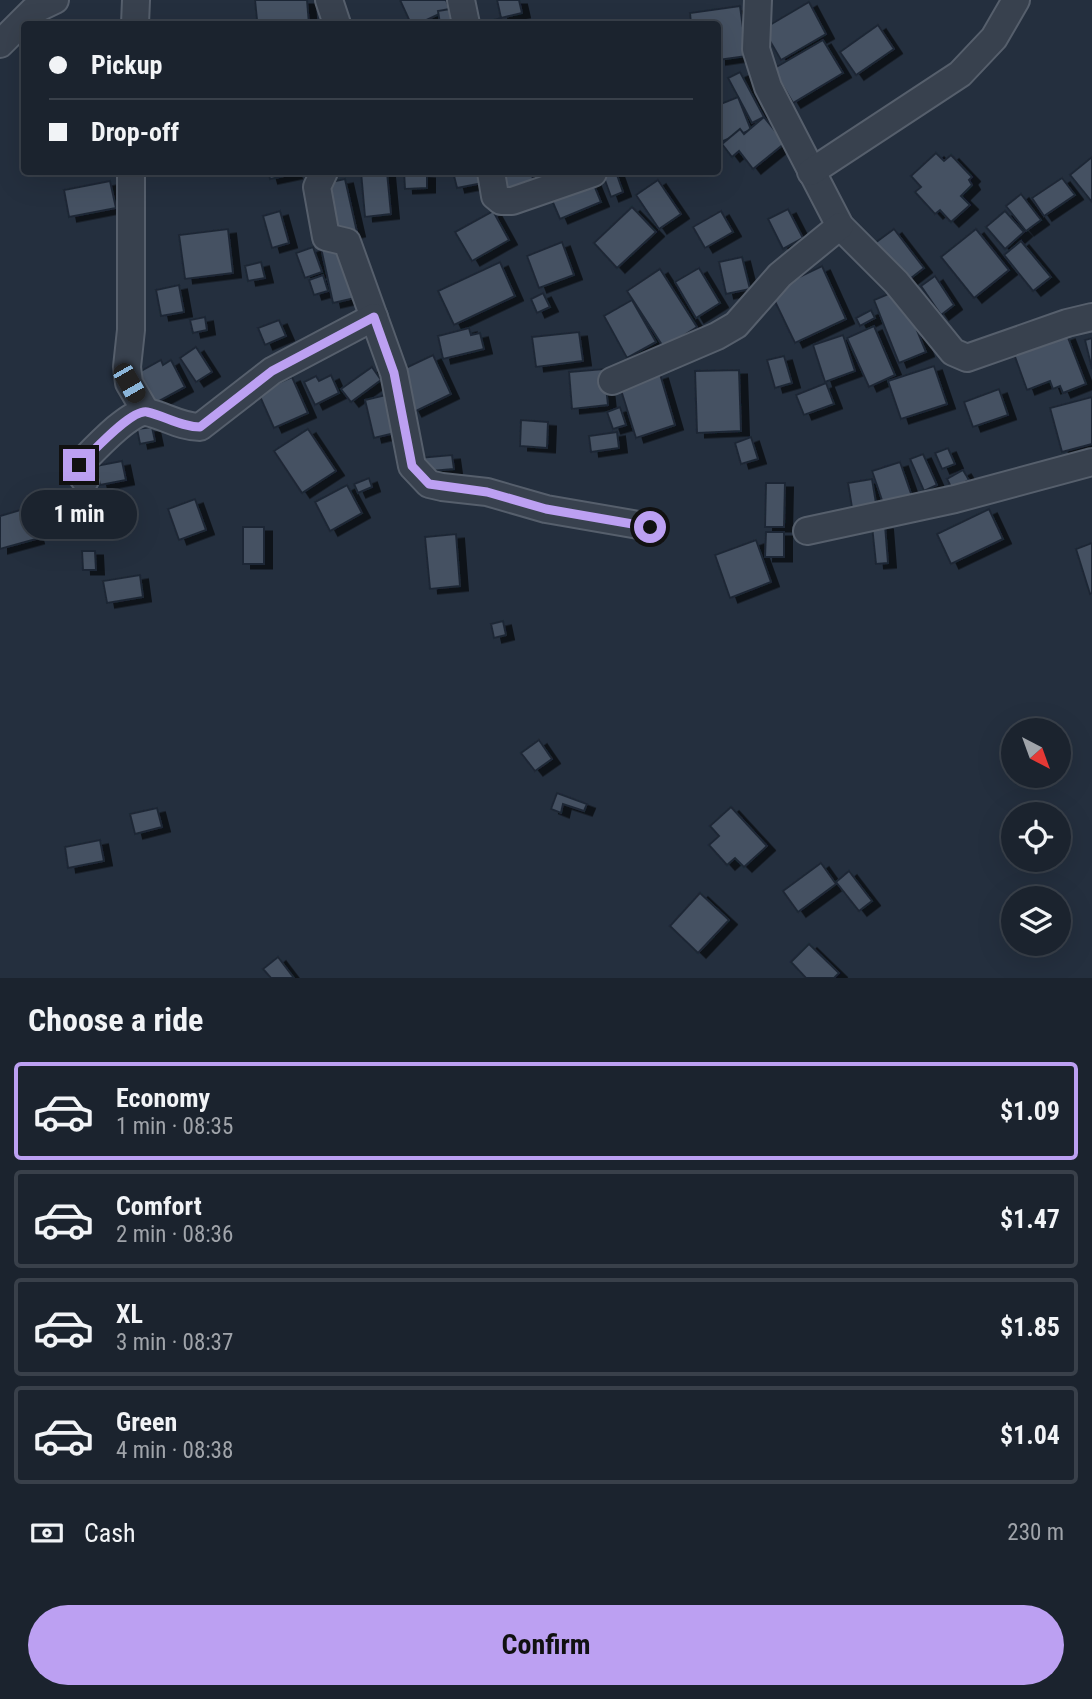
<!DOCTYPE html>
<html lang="en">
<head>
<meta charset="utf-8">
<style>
	body { margin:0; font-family:"Roboto Condensed",sans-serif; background:#282f3a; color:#f1f3f6; height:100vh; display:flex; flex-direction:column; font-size:26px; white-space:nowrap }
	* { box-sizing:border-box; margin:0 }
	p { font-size:23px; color:#a0a4aa }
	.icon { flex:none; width:38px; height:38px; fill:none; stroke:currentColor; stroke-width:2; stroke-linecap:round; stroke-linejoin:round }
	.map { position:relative; height:978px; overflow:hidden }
	.panel { display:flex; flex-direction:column; background:#1b232e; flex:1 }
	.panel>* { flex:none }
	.top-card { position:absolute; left:21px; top:21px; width:700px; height:154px; border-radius:7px; box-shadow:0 7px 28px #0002,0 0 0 2px #39404a; display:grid; align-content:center; height:154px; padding:0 28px; background:#1b232e }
	.needle { width:46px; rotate:139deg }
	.controls { position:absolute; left:1001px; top:718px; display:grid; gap:14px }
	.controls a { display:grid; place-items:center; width:70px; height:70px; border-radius:50%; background:#1b232e; box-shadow:0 7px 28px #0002,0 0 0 2px #39404a; font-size:35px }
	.end { position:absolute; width:32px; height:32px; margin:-16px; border:9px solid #bca0f2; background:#111; box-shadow:0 0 0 4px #111 }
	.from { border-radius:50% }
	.bubble { position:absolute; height:49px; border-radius:24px; background:#1b232e; box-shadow:0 7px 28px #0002,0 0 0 2px #39404a; font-size:23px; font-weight:700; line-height:49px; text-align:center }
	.car { position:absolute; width:21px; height:42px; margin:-21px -10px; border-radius:9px; box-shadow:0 0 5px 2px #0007; background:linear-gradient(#222 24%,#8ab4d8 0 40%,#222 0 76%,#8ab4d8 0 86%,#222 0) }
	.top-card b { display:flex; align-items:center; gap:24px; height:66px; font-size:26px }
	.top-card b+b { border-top:2px solid #39404a }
	.top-card i { width:18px; height:18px; background:#f1f3f6 }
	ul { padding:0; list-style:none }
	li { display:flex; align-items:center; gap:21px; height:98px; margin:0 14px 10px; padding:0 14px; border:4px solid #39404a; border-radius:7px }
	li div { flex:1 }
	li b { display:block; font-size:26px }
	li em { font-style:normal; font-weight:700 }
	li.active { border-color:#bca0f2 }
	li>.icon { width:63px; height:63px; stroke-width:1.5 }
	h2 { padding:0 28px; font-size:32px; line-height:84px }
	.pay { display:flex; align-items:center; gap:18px; height:77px; padding:0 28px; font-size:26px }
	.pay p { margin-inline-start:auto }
	.button { display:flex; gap:14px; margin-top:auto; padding:14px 28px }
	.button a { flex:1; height:80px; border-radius:42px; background:#bca0f2; color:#111; font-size:28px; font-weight:700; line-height:80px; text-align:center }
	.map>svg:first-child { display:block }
	.building { fill:#455162; stroke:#1f2835; stroke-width:2; filter:url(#shadow) }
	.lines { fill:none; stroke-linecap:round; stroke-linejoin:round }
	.minor-casing { stroke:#565f6c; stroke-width:30 }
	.minor { stroke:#38414e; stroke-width:26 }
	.route { stroke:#bca0f2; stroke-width:9 }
</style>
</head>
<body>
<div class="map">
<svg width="1092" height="978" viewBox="0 0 1092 978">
	<defs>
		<filter id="shadow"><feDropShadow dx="8" dy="4.5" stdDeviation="0" flood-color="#0009"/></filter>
	</defs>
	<rect width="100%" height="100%" fill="#242f3e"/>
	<g class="building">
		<polygon points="255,0 307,0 309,24 254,24 253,21 257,20"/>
		<polygon points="400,0 446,0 450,9 418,24 411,24"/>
		<polygon points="497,0 519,0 522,13 501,18"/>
		<polygon points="809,2 826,34 781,60 763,29"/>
		<polygon points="740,6 747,56 718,60 718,24 691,24 690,13"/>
		<polygon points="450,9 453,24 440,24 438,11"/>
		<polygon points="501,18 503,24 478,24"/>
		<polygon points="878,25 894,49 856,75 840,52"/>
		<polygon points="823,40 843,73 793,103 773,69"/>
		<polygon points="740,72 764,117 752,123 728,78"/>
		<polygon points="738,97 751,130 718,143 718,105"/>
		<polygon points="764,117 785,143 753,169 739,151 732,157 722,144 740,129 744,134"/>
		<polygon points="936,153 944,161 951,155 972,177 969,180 972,185 961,196 970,205 951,222 940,210 935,214 915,192 921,187 911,176"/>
		<polygon points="1092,157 1092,202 1070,175"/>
		<polygon points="268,172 293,172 294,174 270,179"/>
		<polygon points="361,172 387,172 391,214 365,217"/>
		<polygon points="404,172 427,174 427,188 405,189"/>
		<polygon points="453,172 486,172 488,182 457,188"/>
		<polygon points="494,172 532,172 534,191 496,194"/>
		<polygon points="602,172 616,172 623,192 611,197"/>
		<polygon points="1062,178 1075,195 1044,216 1032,198"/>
		<polygon points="345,179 357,232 333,238 321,184"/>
		<polygon points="592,180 601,202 560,219 551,198"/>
		<polygon points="658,180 681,214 659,229 636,195"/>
		<polygon points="110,181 116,208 69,217 64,190"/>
		<polygon points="1021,194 1041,220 1026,231 1006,206"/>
		<polygon points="632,207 656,232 617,268 594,243"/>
		<polygon points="788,209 803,238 783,249 768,219"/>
		<polygon points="280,211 289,243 272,248 263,216"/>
		<polygon points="493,211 509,240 472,261 455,232"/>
		<polygon points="721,211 733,232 705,248 693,227"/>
		<polygon points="1005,211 1024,232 1005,249 986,227"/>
		<polygon points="228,229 233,273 185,279 179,235"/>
		<polygon points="894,229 924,268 902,285 871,246"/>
		<polygon points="976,229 1009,270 974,298 941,257"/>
		<polygon points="1021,241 1051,277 1033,291 1004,255"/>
		<polygon points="562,242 574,275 539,288 527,256"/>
		<polygon points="345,243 355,298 333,303 321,248"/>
		<polygon points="313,247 322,272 305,278 296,253"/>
		<polygon points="742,257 750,289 726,294 719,262"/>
		<polygon points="261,262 265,278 248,281 245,266"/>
		<polygon points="500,262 515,296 454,325 438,291"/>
		<polygon points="822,266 846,319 795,343 770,291"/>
		<polygon points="699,268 720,303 696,318 675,282"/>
		<polygon points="660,269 697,327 664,348 627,291"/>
		<polygon points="323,275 328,291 314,295 309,280"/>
		<polygon points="935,276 954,305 941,315 921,286"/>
		<polygon points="179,285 184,312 161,316 156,290"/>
		<polygon points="900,289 926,352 899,363 874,300"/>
		<polygon points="543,293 550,307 537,313 531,299"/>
		<polygon points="632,300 656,342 627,358 604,316"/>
		<polygon points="871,310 875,318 860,326 856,318"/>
		<polygon points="205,317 207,330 193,333 190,320"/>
		<polygon points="279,320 286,336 265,345 258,328"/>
		<polygon points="874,326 895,375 869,387 847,338"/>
		<polygon points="469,328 471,335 480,333 484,349 443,359 438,336"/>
		<polygon points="579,332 583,361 536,367 532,337"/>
		<polygon points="843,335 855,371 825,382 813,345"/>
		<polygon points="1067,335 1086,384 1063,393 1060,386 1053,389 1050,381 1027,390 1014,354"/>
		<polygon points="1092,338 1092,369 1085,340"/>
		<polygon points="196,347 212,372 196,382 180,358"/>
		<polygon points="433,355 451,394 414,412 395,373"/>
		<polygon points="784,356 792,383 775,388 767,360"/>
		<polygon points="161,360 163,365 171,360 185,387 150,406 134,375"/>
		<polygon points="934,366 947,404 901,419 888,381"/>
		<polygon points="372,367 381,380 351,402 341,389"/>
		<polygon points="604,369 608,405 572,409 569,372"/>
		<polygon points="739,370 741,431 697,433 695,371"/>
		<polygon points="660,374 675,425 636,438 620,387"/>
		<polygon points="331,375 339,393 315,405 304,382 316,376 319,381"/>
		<polygon points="292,377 308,413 274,428 258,392"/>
		<polygon points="826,383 834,404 804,415 796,395"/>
		<polygon points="999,389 1008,415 973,427 964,402"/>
		<polygon points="390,394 399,432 374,438 365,400"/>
		<polygon points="1092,397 1092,444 1062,452 1050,408"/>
		<polygon points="620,407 626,425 613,429 607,412"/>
		<polygon points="521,420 548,422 547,448 520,446"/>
		<polygon points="152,427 155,441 140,444 137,429"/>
		<polygon points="308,429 336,471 302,493 274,451"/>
		<polygon points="617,432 619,448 591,452 589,436"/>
		<polygon points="751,437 758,459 741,464 735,443"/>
		<polygon points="948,448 955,464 942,469 935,453"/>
		<polygon points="923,454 937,485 924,491 910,459"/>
		<polygon points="452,455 454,469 419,472 418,458"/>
		<polygon points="122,461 126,480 100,485 96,466"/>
		<polygon points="900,462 914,502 886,512 872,471"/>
		<polygon points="963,470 969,480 952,489 947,479"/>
		<polygon points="369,478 372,487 358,493 354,484"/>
		<polygon points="872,479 877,509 853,514 848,483"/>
		<polygon points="766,483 785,483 784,527 765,527"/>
		<polygon points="347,485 362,513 330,531 315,502"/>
		<polygon points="195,499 206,530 179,540 168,509"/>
		<polygon points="27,508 36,539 0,549 0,516"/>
		<polygon points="989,509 1003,539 951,564 937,534"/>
		<polygon points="885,525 888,563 876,564 872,526"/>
		<rect x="243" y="527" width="21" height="37"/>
		<polygon points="766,532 784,532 784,557 765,557"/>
		<polygon points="456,534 460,586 430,589 425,537"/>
		<polygon points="756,540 771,582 730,598 715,555"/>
		<polygon points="1092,543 1092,593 1090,594 1076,549"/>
		<polygon points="82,551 95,551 96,570 83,570"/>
		<polygon points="140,575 143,597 107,603 103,581"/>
		<polygon points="503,621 506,635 494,638 491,624"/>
		<polygon points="539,740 552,759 535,771 521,753"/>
		<polygon points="557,793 587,804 584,811 563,804 561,813 551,809"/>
		<polygon points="731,807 767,846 744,867 735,858 727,865 709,845 719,836 710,826"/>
		<polygon points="157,808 162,827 135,834 130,814"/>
		<polygon points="100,840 104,861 68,868 65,847"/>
		<polygon points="821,863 836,884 798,912 783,891"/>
		<polygon points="849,871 872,901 859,911 836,882"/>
		<polygon points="700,893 729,920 698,953 670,926"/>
		<polygon points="809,944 839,973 834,978 806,978 791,962"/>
		<polygon points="278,957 294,978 271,978 263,969"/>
	</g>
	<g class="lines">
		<defs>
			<g id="minor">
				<polyline points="329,0 337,24"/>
				<polyline points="461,0 466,24"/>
				<polyline points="758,0 756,49 768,87 840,226 896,282 953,352 967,358 1067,323 1092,317"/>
				<polyline points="135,24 136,0"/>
				<polyline points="0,44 34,10 55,0"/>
				<polyline points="131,172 131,330 127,367 129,383 146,412"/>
				<polyline points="324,172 317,187 326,237 347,242 394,373 412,466 429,484 442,487 487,492 546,509 650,527"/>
				<polyline points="491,172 495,196 501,201 512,201 593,173"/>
				<polyline points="811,172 960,74 994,38 1016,0"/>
				<polyline points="612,381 717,336 736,325 780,275 840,226"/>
				<path d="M85,480L79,472V465C91,453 131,409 147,412C165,416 181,427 200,427L272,371L374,317"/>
				<polyline points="807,531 955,499 1092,462"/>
			</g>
		</defs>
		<use href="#minor" class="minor-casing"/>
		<use href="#minor" class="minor"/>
	</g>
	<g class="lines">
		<path class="route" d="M79,465C92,453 131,409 147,412C165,416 181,427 200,427L272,371L374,317L394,373L412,466L429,484L487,492L546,509L650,527"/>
	</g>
</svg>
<div class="controls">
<a><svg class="needle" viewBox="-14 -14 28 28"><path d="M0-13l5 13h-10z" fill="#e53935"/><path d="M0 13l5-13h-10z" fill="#a0a4aa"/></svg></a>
<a><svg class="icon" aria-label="locate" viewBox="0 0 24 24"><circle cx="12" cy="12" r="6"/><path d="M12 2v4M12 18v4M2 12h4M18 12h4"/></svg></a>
<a><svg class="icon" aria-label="layers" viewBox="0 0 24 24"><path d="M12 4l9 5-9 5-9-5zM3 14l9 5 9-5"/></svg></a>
</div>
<i class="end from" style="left:650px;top:527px"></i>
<i class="end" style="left:79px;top:465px"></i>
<div class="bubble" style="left:21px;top:490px;width:116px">1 min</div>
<i class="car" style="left:129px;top:383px;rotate:150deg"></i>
<div class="top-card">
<b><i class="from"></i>Pickup</b>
<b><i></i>Drop-off</b>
</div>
</div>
<section class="panel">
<h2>Choose a ride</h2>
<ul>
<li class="active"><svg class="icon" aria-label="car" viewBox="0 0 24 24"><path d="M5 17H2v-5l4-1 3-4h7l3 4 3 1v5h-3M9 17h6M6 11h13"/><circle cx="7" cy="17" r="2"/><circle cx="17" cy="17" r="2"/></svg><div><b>Economy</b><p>1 min · 08:35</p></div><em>$1.09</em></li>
<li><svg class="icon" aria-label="car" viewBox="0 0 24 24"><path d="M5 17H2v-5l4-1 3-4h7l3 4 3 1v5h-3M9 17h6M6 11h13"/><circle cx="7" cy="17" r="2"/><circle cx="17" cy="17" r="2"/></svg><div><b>Comfort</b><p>2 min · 08:36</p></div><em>$1.47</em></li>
<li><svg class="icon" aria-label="car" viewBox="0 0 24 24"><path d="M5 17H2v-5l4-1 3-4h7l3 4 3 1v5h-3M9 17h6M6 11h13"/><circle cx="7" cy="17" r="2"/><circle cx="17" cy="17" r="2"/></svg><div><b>XL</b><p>3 min · 08:37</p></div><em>$1.85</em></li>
<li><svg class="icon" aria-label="car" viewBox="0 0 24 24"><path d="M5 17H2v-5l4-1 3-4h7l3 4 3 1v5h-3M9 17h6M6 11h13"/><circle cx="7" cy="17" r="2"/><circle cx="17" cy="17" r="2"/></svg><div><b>Green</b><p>4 min · 08:38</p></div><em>$1.04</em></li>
</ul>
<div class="pay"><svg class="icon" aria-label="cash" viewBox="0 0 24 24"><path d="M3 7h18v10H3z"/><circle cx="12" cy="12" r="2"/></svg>Cash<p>230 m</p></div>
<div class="button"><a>Confirm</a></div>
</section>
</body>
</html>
